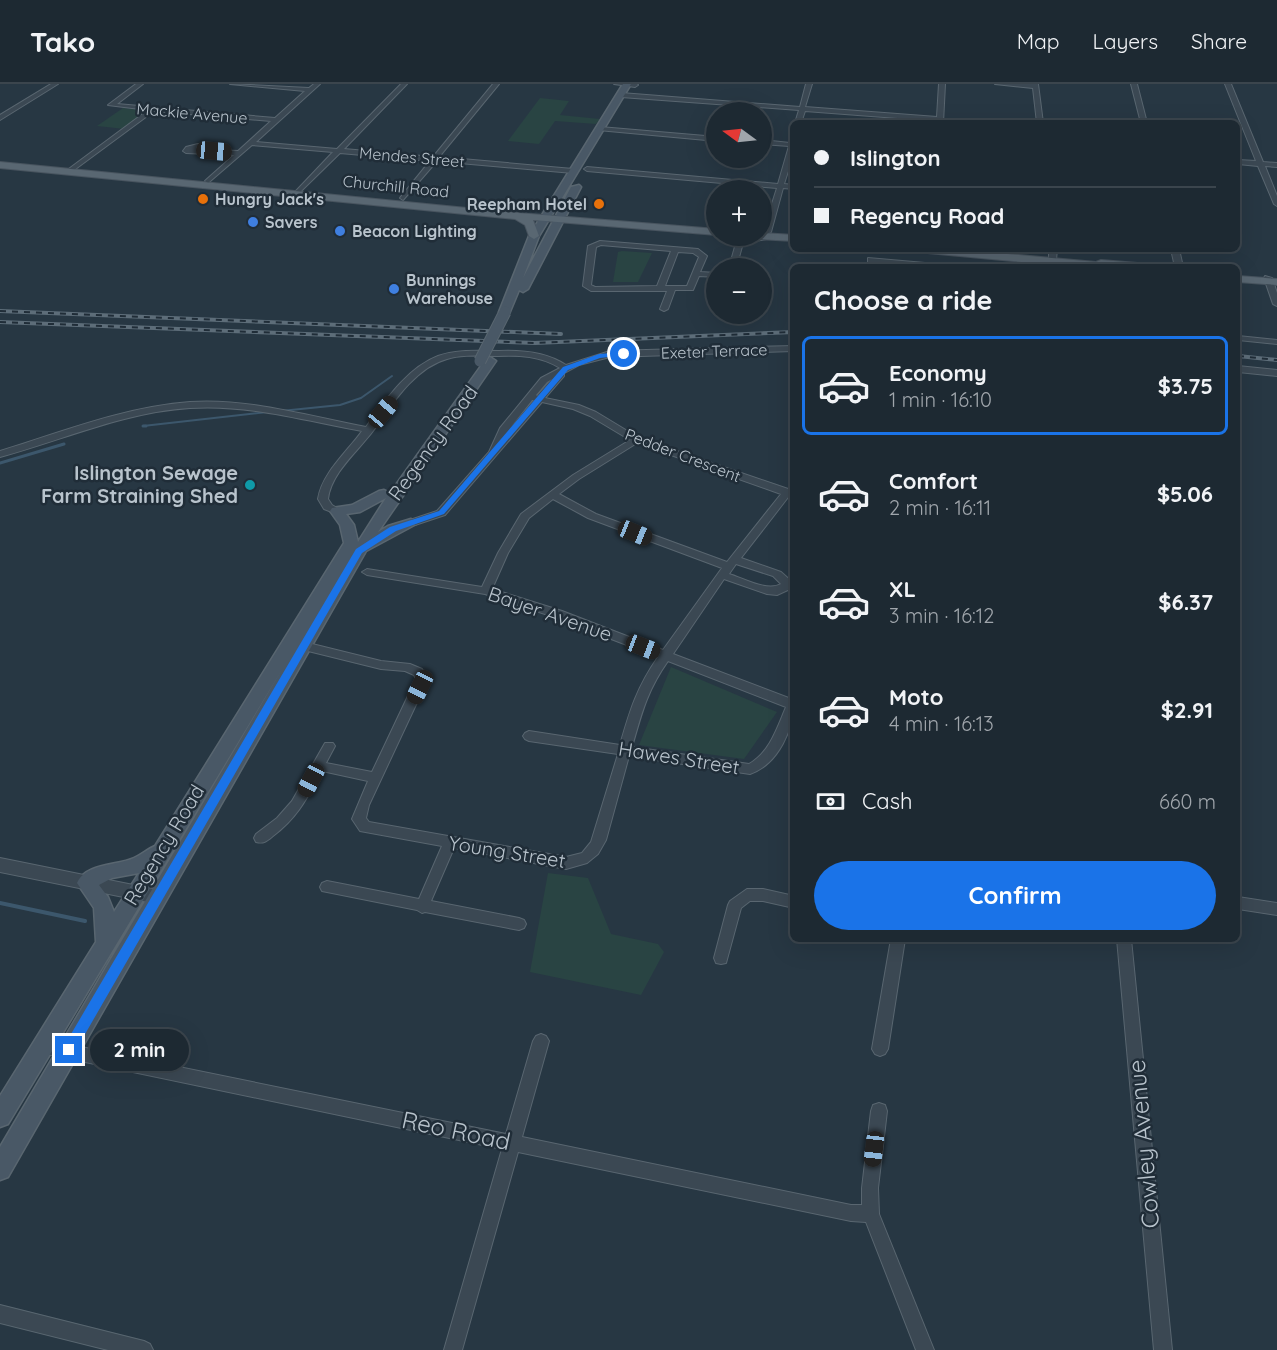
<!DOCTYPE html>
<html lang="en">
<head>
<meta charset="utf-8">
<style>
	body { margin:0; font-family:Quicksand,sans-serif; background:#25313a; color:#f1f3f6; height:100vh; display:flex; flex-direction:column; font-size:22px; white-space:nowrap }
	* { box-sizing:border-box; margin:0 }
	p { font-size:20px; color:#a0a6ac }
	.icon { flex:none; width:33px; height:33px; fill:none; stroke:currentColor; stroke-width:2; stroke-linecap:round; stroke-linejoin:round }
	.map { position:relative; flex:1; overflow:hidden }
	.panel { position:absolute; left:790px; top:180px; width:450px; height:678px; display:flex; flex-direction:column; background:#1d2932; border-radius:9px; box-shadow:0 6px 24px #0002,0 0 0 2px #3b454d }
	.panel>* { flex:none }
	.guide { position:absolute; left:790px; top:36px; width:450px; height:132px; border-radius:9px; box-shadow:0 6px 24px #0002,0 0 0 2px #3b454d; display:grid; align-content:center; height:132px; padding:0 24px; background:#1d2932 }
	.needle { width:39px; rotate:285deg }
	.tools { position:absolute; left:706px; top:18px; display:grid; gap:12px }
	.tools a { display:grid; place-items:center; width:66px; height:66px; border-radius:50%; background:#1d2932; box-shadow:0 6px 24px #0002,0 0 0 2px #3b454d; font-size:30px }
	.end { position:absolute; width:27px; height:27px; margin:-14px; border:8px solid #1a73e8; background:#fff; box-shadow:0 0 0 3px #fff }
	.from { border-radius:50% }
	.bubble { position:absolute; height:42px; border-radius:21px; background:#1d2932; box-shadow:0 6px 24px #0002,0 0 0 2px #3b454d; font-size:20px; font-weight:700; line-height:42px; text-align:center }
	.car { position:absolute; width:18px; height:36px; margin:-18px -9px; border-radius:8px; box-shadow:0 0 4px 2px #0007; background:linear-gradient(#222 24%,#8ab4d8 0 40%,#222 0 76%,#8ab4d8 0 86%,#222 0) }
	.guide b { display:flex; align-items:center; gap:21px; height:57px; font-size:22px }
	.guide b+b { border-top:2px solid #3b454d }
	.guide i { width:15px; height:15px; background:#f1f3f6 }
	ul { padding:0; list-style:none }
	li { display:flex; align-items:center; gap:18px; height:99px; margin:0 12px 9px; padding:0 12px; border:3px solid transparent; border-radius:9px }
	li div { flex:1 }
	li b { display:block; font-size:22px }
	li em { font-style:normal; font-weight:700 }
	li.on { border-color:#1a73e8 }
	li>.icon { width:54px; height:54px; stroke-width:1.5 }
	h2 { padding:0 24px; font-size:27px; line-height:72px }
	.pay { display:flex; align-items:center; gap:15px; height:66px; padding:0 24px; font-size:22px }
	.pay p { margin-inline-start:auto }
	.action { display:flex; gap:12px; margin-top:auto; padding:12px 24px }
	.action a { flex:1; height:69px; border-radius:36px; background:#1a73e8; color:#fff; font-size:24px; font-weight:700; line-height:69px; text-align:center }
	header { display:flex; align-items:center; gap:36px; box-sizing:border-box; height:84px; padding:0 30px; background:#1d2932; border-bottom:2px solid #3b454d }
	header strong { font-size:28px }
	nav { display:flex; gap:33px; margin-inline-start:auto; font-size:21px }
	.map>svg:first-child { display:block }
	.green { fill:#294443 }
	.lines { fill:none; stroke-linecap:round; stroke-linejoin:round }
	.stream-far2 { stroke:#3c576c; stroke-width:2 }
	.stream-far1 { stroke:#3c576c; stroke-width:3 }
	.stream { stroke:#3c576c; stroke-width:4 }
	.minor-casing { stroke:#596670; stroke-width:2 }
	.tertiary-casing { stroke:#596670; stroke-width:2 }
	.secondary-casing { stroke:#596670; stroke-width:3 }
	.primary-casing { stroke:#48545f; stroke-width:2 }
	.minor { fill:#3b4853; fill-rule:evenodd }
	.tertiary { fill:#3b4853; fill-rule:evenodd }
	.secondary { fill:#495866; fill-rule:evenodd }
	.primary { fill:#596772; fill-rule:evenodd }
	.rail-casing { stroke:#5d6d79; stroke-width:4 }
	.rail { stroke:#202d38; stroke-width:2; stroke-dasharray:6; stroke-linecap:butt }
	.secondary-bridge-casing { stroke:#596670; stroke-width:13; stroke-linecap:butt }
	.secondary-bridge { stroke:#495866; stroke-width:11 }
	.route { fill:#1a73e8 }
	.food-dot { fill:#e8710a; stroke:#202d38; stroke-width:2 }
	.shop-dot { fill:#3f7fe0; stroke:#202d38; stroke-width:2 }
	.culture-dot { fill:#0f9aa8; stroke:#202d38; stroke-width:2 }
	.labels { text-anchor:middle; stroke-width:5; stroke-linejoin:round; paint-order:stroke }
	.far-street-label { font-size:16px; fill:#b8c3cc; stroke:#202d38 }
	.far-poi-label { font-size:16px; font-weight:bold; fill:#b8c3cc; stroke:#202d38; text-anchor:start }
	.street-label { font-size:20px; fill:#b8c3cc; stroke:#202d38 }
	.poi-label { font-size:20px; font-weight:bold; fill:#b8c3cc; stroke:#202d38; text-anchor:end }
	.near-street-label { font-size:24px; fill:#b8c3cc; stroke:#202d38 }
</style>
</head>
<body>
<header>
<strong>Tako</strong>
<nav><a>Map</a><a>Layers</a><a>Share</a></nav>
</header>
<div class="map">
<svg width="1277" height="1266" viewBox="0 0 1277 1266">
	<rect width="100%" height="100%" fill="#273743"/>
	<g class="green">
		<polygon points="540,14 569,17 560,31 600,35 596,40 555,37 539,60 508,57"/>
		<polygon points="123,24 150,27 125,45 97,42"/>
		<polygon points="622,167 652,169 638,198 613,198 618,168"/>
		<polygon points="671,583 777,628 744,675 639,661"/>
		<polygon points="548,789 588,794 611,850 658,860 664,868 641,911 530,888"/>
	</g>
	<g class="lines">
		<g class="stream-far2">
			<polyline points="281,327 340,321 361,314 392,292"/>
			<polyline points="143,342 268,328"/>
		</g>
		<g class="stream-far1">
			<polyline points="143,342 146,342"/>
			<polyline points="0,379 64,360"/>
		</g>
		<polyline class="stream" points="0,819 85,837"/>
		<defs>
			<g id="minor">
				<polygon points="51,0 58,0 0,36 0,31"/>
				<polygon points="136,0 143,0 117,20 275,34 305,7 230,0 309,4 314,0 320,0 256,58 337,65 401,0 407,0 344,65 433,73 493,0 499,0 439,73 573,85 576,87 573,89 437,77 403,116 400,114 430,77 340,69 297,111 294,109 295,108 333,68 252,61 208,99 205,97 206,96 234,71 186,69 183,67 186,63 198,60 217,66 238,67 271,37 154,27 70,89 66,89 66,87 148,26 108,21"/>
				<polygon points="614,0 637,0 638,1 635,3"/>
				<polygon points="806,0 812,0 805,23 937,33 939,0 945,0 943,39 937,39 937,37 805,27 801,39 795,39 799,26 621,13 618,11 621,9 800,23"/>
				<polygon points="995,0 1038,0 1043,39 1037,39 1033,4"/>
				<polygon points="1131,0 1137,0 1147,39 1141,39"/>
				<polygon points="1225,0 1231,0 1263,78 1277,79 1277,83 1265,82 1277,112 1277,122 1274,120 1258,82 1238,80 1238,76 1256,77"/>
				<polygon points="600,43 717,53 717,57 598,46"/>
				<polygon points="794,53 794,68 784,100 794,101 794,105 783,104 771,148 767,150 763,148 777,104 587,87 584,85 587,83 778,100 789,62 762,60 762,56 790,59"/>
				<polygon points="770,150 774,152 773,154 743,159 736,184 729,184 736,159 725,152 732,152 737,154 738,152 744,152 744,155"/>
				<path d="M600,157L698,165L707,172L700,188L717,189V193L699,192L693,206H675L668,225L664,227L660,225L667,207H591L583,202L588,162ZM601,161L671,167L657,202L595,203L591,201L596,163ZM678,168L693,169L699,173L687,202H665Z"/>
				<polygon points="1049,165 1057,165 1056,176 1049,174"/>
				<polygon points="1171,165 1179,165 1183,183 1175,183"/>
				<polygon points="868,174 948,181 952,183 923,183 871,178 868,178"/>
				<polygon points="1265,192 1272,194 1277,209 1277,222 1273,220 1264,194"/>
				<polygon points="1238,252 1277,256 1277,260 1238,256"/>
				<path d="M794,262V267L610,273L579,281L564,289V292L545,314L579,321L596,328L639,354L794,407V413L789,412L741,474L781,488L791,497L790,505L777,511L767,510L724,495L673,570L794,616C794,644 779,680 750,690L629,672L606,756L598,770L587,779L566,785L454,764L431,817L519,834L524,836L526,840L524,844L519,846L425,828L422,829L417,826L322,807L320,803L322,799L327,797L419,815L442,762L360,747L352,735L368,697L322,687C307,714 298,733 273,752C267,757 264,760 256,758L254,754L256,750L277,734L292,717L325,659H333L335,662L326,679L372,688L416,595L414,591L405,587L381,585L300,565L298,562L300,559L304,558L381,577L410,580L422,585L428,595L369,721L366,734L369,738L566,773L582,769L591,758L618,670L529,657L525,655L523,652L525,649L529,647L620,661C630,626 637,603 658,573L554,533L485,510L367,491L362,488L367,485L482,503L498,469L521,430L573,391L630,356L590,332L573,325L542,318L445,431L415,441H407V437L437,427L489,368L500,344L541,294L560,284C541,272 519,271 498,272C481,272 463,270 447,275C414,284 391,322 373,347C358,367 331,389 328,415L332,421L342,427L337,430L324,425L318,415C322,389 347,368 362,347C306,337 248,320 190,324C124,328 63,356 0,373V367C62,348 124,323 190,318C248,314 308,332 366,343C385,317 407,284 438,272C457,265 479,267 499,267C522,266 546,268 566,281L610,267ZM552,295L537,312L536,311L547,298ZM532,316H534L510,344ZM637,359L781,410L727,478L596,430L559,410L579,395ZM553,415L588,434L722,484L663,566L562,527L492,505L508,469L529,434ZM736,480L773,492L781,500C767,508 743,494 729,490ZM668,577L786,623C777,644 770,668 749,680L632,663C642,628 647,607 668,577Z"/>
				<polygon points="1238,282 1277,286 1277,292 1238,288"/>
				<polygon points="747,805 763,805 794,812 794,824 763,817 750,817 741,824 726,879 721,880 716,879 714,874 728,821 730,817"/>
				<polygon points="1238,813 1277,819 1277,831 1238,825"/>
				<polygon points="891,855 905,855 888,965 885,970 880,972 875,970 872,965"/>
				<polygon points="1117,855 1131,855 1172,1266 1154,1266"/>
				<polygon points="541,950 546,952 549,957 522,1053 851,1121 862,1121 862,1104 871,1027 873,1021 879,1019 885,1021 887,1027 878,1104 879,1130 934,1266 916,1266 866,1138 851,1137 518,1068 462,1266 444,1266 502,1065 42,969 37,967 34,962 37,957 42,955 506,1050 533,957 536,952"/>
				<polygon points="0,1221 144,1257 150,1260 153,1266 108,1266 0,1239"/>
			</g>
			<polygon id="tertiary" points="0,774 158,806 164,808 167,813 164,818 158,820 0,788"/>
			<g id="secondary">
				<polygon points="623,0 631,0 539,152 523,194 571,103 579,101 581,103 528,205 523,208 519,206 509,230 501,230 499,228 529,152"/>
				<path d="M490,273L496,277L378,448L388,442L411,435L418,439L366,467L8,1093L0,1096V1063L284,582L8,1040L0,1043V1012L96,858L94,824L77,799C86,779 116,782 134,774C141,771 148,765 155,762L344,459L340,441L330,427L332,424L352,421L379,407L384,406L390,409L486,275ZM386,414L358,458L354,441L346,430L360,428ZM139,789L114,828L108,813L99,801L112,794Z"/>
			</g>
			<g id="primary">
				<polygon points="0,78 518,129 717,145 717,151 533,136 539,152 534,155 529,152 525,141 515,135 0,84"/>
				<polygon points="762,149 794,151 794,157 759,155 754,152 762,152"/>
				<polygon points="911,165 953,165 1096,178 1101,176 1150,180 1156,183 1075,183 917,168"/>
				<polygon points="1238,192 1277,195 1277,201 1238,198"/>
			</g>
		</defs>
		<use href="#minor" class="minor-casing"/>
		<use href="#tertiary" class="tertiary-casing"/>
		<use href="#secondary" class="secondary-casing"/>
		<use href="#primary" class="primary-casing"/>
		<use href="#minor" class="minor"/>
		<use href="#tertiary" class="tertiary"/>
		<use href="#secondary" class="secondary"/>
		<use href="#primary" class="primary"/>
		<defs>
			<g id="rail">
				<polyline points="0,227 561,250"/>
				<polyline points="0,238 535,259 794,248"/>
				<polyline points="1238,272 1277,276"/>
			</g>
		</defs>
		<use href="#rail" class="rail-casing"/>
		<use href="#rail" class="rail"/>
		<defs>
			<polyline id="secondary-bridge" points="480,277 505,228"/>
		</defs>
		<use href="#secondary-bridge" class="secondary-bridge-casing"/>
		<use href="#secondary-bridge" class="secondary-bridge"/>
	</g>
	<polygon class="route" points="624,268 626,271 600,274 568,286 444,430 396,447 362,469 73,971 64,971 63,966 64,962 356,465 390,443 439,427 563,283 599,270"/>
	<g class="food-dot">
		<circle cx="203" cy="115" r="6"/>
		<circle cx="599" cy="120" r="6"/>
	</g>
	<g class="shop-dot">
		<circle cx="253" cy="138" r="6"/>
		<circle cx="340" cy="147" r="6"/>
		<circle cx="394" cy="205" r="6"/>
	</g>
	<circle class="culture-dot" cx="250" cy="401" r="6"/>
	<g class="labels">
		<g class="far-street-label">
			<text transform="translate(192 29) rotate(5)" y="6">Mackie Avenue</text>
			<text transform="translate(412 73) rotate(5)" y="6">Mendes Street</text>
			<text transform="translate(396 102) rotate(6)" y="6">Churchill Road</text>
			<text transform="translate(714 267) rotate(-2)" y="6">Exeter Terrace</text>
			<text transform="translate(683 371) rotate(21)" y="6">Pedder Crescent</text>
		</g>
		<g class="far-poi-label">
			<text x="215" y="121">Hungry Jack's</text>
			<text x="587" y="126" text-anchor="end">Reepham Hotel</text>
			<text x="265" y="144">Savers</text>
			<text x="352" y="153">Beacon Lighting</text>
			<text x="406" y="202">Bunnings<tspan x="406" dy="18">Warehouse</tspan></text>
		</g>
		<g class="street-label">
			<text transform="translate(433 359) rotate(-54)" y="7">Regency Road</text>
			<text transform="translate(550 530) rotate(19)" y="7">Bayer Avenue</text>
			<text transform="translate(679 674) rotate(9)" y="7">Hawes Street</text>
			<text transform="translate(164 761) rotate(-59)" y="7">Regency Road</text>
			<text transform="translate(507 768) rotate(9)" y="7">Young Street</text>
		</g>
		<g class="poi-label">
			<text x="238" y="396">Islington Sewage<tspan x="238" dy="23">Farm Straining Shed</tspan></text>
		</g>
		<g class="near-street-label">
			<text transform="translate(456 1047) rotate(12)" y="8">Reo Road</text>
			<text transform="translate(1144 1060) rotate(-95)" y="8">Cowley Avenue</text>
		</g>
	</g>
</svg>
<div class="tools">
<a><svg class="needle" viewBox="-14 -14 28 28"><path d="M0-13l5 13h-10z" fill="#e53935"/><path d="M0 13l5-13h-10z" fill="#a0a6ac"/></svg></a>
<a>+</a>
<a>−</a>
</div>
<i class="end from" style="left:624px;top:270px"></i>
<i class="end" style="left:69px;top:966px"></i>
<div class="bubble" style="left:90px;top:945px;width:99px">2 min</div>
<i class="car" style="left:214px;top:67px;rotate:95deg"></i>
<i class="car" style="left:383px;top:328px;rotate:40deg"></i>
<i class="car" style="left:635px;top:449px;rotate:112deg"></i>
<i class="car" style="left:643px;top:563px;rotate:111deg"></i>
<i class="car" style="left:420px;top:603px;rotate:206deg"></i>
<i class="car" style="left:311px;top:696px;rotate:208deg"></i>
<i class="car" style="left:874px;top:1065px;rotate:187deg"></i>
<div class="guide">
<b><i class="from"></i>Islington</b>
<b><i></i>Regency Road</b>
</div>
<section class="panel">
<h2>Choose a ride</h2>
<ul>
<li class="on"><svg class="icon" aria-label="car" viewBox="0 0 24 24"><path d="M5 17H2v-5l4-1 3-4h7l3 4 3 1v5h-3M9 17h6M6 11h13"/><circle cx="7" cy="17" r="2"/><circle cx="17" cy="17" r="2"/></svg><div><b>Economy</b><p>1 min · 16:10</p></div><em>$3.75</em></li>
<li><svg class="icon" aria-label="car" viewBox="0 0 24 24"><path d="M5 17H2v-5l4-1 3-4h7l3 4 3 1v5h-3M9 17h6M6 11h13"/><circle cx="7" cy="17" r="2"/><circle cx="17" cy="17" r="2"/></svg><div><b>Comfort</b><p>2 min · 16:11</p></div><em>$5.06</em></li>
<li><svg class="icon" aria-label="car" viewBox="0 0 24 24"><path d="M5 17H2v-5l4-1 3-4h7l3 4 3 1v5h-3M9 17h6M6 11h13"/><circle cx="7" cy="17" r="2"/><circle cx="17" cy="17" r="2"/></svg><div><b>XL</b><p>3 min · 16:12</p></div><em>$6.37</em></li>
<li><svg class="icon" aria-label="car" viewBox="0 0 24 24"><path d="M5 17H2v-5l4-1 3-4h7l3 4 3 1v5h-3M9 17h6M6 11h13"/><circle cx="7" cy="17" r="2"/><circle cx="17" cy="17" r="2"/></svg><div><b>Moto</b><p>4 min · 16:13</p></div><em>$2.91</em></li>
</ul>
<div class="pay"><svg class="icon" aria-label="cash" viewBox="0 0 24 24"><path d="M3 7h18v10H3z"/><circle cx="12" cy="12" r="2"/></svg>Cash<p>660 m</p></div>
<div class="action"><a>Confirm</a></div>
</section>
</div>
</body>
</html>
